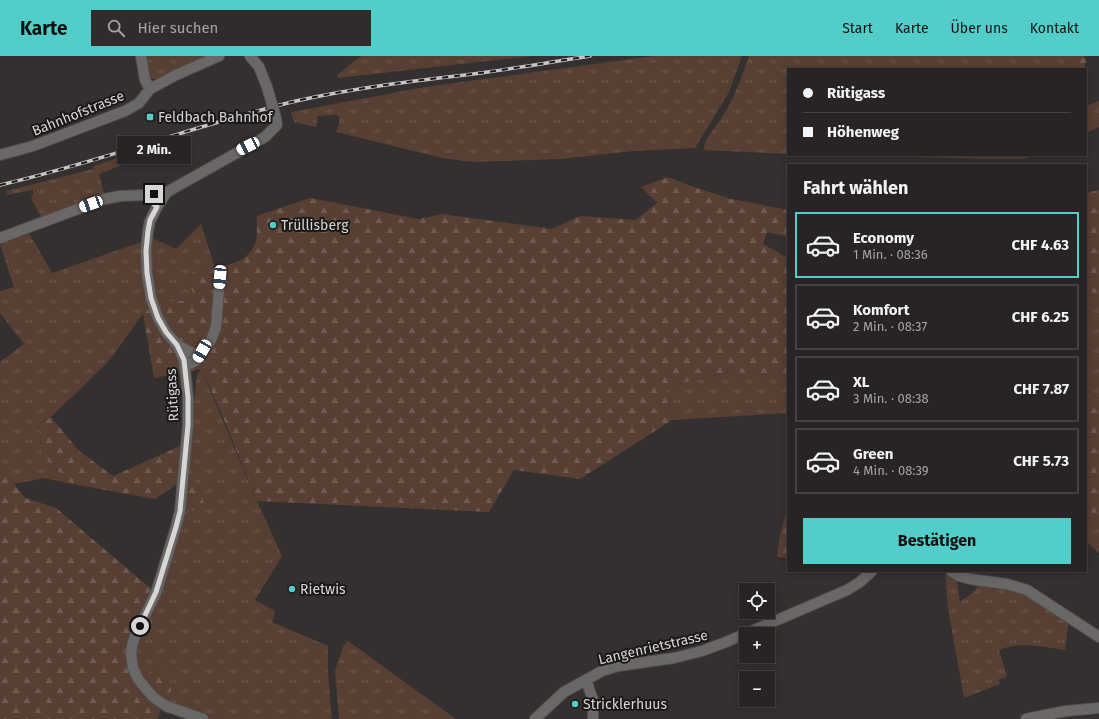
<!DOCTYPE html>
<html lang="de">
<head>
<meta charset="utf-8">
<style>
	body { margin:0; font-family:"Fira Sans",sans-serif; background:#2f2c2b; color:#f1f3f6; height:100vh; display:flex; flex-direction:column; font-size:15px; white-space:nowrap }
	* { box-sizing:border-box; margin:0 }
	p { font-size:13px; color:#a4a4a6 }
	.icon { flex:none; width:22px; height:22px; fill:none; stroke:currentColor; stroke-width:2; stroke-linecap:round; stroke-linejoin:round }
	.map { position:relative; flex:1; overflow:hidden }
	.details { position:absolute; left:787px; top:108px; width:300px; height:408px; display:flex; flex-direction:column; background:#272423; border-radius:0px; box-shadow:0 2px 10px #0003,0 0 0 1px #434141 }
	.details>* { flex:none }
	.banner { position:absolute; left:787px; top:12px; width:300px; height:88px; border-radius:0px; box-shadow:0 2px 10px #0003,0 0 0 1px #434141; display:grid; align-content:center; height:88px; padding:0 16px; background:#272423 }
	.tools { position:absolute; left:739px; top:527px; display:grid; gap:8px }
	.tools a { display:grid; place-items:center; width:36px; height:36px; border-radius:0px; background:#272423; box-shadow:0 2px 10px #0003,0 0 0 1px #434141; font-size:20px }
	.end { position:absolute; width:18px; height:18px; margin:-9px; border:5px solid #d8d6d5; background:#111; box-shadow:0 0 0 2px #111 }
	.from { border-radius:50% }
	.bubble { position:absolute; height:28px; border-radius:0px; background:#272423; box-shadow:0 2px 10px #0003,0 0 0 1px #434141; font-size:13px; font-weight:700; line-height:28px; text-align:center }
	.car { position:absolute; width:12px; height:24px; margin:-12px -6px; border-radius:5px; box-shadow:0 0 3px 1px #0007; background:linear-gradient(#fff 24%,#345 0 40%,#fff 0 76%,#345 0 86%,#fff 0) }
	.banner b { display:flex; align-items:center; gap:14px; height:38px; font-size:15px }
	.banner b+b { border-top:1px solid #434141 }
	.banner i { width:10px; height:10px; background:#f1f3f6 }
	ul { padding:0; list-style:none }
	li { display:flex; align-items:center; gap:12px; height:66px; margin:0 8px 6px; padding:0 8px; border:2px solid #434141; border-radius:0px }
	li div { flex:1 }
	li b { display:block; font-size:15px }
	li em { font-style:normal; font-weight:700 }
	li.active { border-color:#53cdca }
	li>.icon { width:36px; height:36px; stroke-width:1.5 }
	h2 { padding:0 16px; font-size:18px; line-height:48px }
	.action { display:flex; gap:8px; margin-top:auto; padding:8px 16px }
	.action a { flex:1; height:46px; border-radius:0px; background:#53cdca; color:#111; font-size:16px; font-weight:700; line-height:46px; text-align:center }
	header { display:flex; align-items:center; gap:24px; box-sizing:border-box; height:56px; padding:0 20px; background:#53cdca; color:#111 }
	header strong { font-size:19px }
	nav { display:flex; gap:22px; margin-inline-start:auto; font-size:14px }
	.search { width:280px; height:36px; background:#2f2c2b; display:flex; align-items:center; gap:10px; box-sizing:border-box; padding:0 14px; border-radius:0px; color:#a4a4a6; font-size:15px }
	.map>svg:first-child { display:block }
	.grass { fill:url(#grass-tufts); fill-rule:evenodd }
	.forest { fill:url(#forest-firs) }
	.lines { fill:none; stroke-linecap:round; stroke-linejoin:round }
	.minor-casing { stroke:#524e4d; stroke-width:12 }
	.minor { stroke:#6a6867; stroke-width:10 }
	.rail-casing { stroke:#c7c5c4; stroke-width:3.5 }
	.rail { stroke:#1b1918; stroke-width:2; stroke-dasharray:6; stroke-linecap:butt }
	.minor-bridge-casing { stroke:#524e4d; stroke-width:12; stroke-linecap:butt }
	.minor-bridge { stroke:#6a6867; stroke-width:10 }
	.route { stroke:#d8d6d5; stroke-width:5 }
	.poi-dot { fill:#53cdca; stroke:#1b1918; stroke-width:1.5 }
	.labels { text-anchor:middle; stroke-width:4; stroke-linejoin:round; paint-order:stroke }
	.street-label { font-size:14px; fill:#d8d6d5; stroke:#1b1918 }
	.poi-label { font-size:14px; fill:#d8d6d5; stroke:#1b1918; text-anchor:start }
</style>
</head>
<body>
<header>
<strong>Karte</strong>
<div class="search"><svg class="icon" aria-label="search" viewBox="0 0 24 24"><circle cx="10" cy="10" r="6"/><path d="M15 15l6 6"/></svg>Hier suchen</div>
<nav><a>Start</a><a>Karte</a><a>Über uns</a><a>Kontakt</a></nav>
</header>
<div class="map">
<svg width="1099" height="663" viewBox="0 0 1099 663">
	<defs>
		<pattern id="grass-tufts" width="24" height="20" patternUnits="userSpaceOnUse"><rect width="24" height="20" fill="#573f33"/><path d="M3 7l-1-3M5 7V3M7 7l1-3M15 17l-1-3M17 17v-4M19 17l1-3" fill="none" stroke="#6e5a50"/></pattern>
		<pattern id="forest-firs" width="22" height="20" patternUnits="userSpaceOnUse"><rect width="22" height="20" fill="#573f33"/><path d="M5 1l3.5 6h-7zM16 11l3.5 6h-7z" fill="#6e5a50"/></pattern>
	</defs>
	<rect width="100%" height="100%" fill="#34302f"/>
	<g class="grass">
		<polygon points="145,0 210,0 157,23 150,23"/>
		<polygon points="361,0 532,0 338,22 337,19"/>
		<polygon points="653,0 742,0 729,36 695,92 633,95 561,103 473,106 442,102 336,76 339,69 339,60 336,59 318,60 316,71 294,66 291,56 425,31"/>
		<path d="M749,0H1074L1069,13H788V98L704,94C704,84 710,78 716,70C732,49 740,25 749,0Z"/>
		<polygon points="1099,45 1099,71 1086,77 1086,50"/>
		<polygon points="136,96 140,97 142,101 99,118 105,141 43,164 31,142 33,139 33,134 6,139 7,135 93,113 94,110"/>
		<polygon points="835,99 1035,99 1022,103 990,103"/>
		<polygon points="201,168 215,212 194,215 188,224 195,243 155,248 143,258 108,306 51,361 39,367 42,400 72,428 44,422 14,428 3,414 0,415 0,306 24,288 0,257 0,235 14,231 0,188 1,184 28,175 52,217 144,185 150,181 176,193"/>
		<polygon points="1086,235 1099,238 1099,342 1086,333"/>
		<polygon points="201,313 257,445 282,500 255,544 275,555 272,566 328,590 328,617 332,663 210,663 176,651 145,638 131,599 152,547 187,408 197,319"/>
		<polygon points="729,316 788,320 788,357 672,364 665,331"/>
		<polygon points="1099,462 1099,497 1086,485 1086,463"/>
		<path d="M945,515H951L1007,528L1069,562L1065,594C1043,591 1020,585 999,594L1007,620L999,624L1000,628L964,642L948,553ZM959,524L976,528L977,531L976,534L960,546L957,527Z"/>
		<polygon points="347,585 348,585 456,663 339,663 335,615 343,591"/>
	</g>
	<g class="forest">
		<polygon points="1074,0 1084,0 1086,5 1084,13 1069,13"/>
		<path d="M668,121L691,130L731,143L788,154V181L767,176L763,188L788,202V320L729,316L665,331L672,364L580,423L514,414L489,456L257,445L222,359L201,313L154,322L143,258L155,248L195,243L188,224L194,215C217,211 248,211 256,185C258,177 256,168 257,160L310,142L419,163L442,158L552,173L580,160L636,164L657,147L641,131Z"/>
		<polygon points="1099,134 1099,238 1086,235 1086,137"/>
		<polygon points="1086,333 1099,342 1099,462 1086,463"/>
		<polygon points="51,361 78,394 113,420 180,390 205,449 193,455 177,428 155,443 72,428 42,400 39,367"/>
		<polygon points="3,414 25,442 56,452 156,537 132,590 145,637 152,607 162,609 172,633 161,652 158,663 0,663 0,415"/>
		<path d="M788,454V502L777,501C779,484 781,469 788,454Z"/>
	</g>
	<g class="lines">
		<defs>
			<g id="minor">
				<polyline points="141,0 145,24 150,33"/>
				<polyline points="250,0 259,11 267,31"/>
				<polyline points="0,99 33,90 125,55 139,47 150,33 176,19 219,0"/>
				<polyline points="0,182 105,143 120,140 146,139 167,136"/>
				<polyline points="177,289 194,298 197,304"/>
				<polyline points="186,310 197,304 202,295 211,284 216,271 220,221"/>
				<polyline points="951,515 959,520 970,523 1007,528 1027,534 1099,581"/>
				<polyline points="586,624 593,644 593,663"/>
				<polyline points="203,663 166,650 153,641 138,623 133,612 131,599 132,590 135,580 156,537 176,471 180,455 188,369 188,341 184,304 177,289 166,276 158,262 151,242 147,217 146,195 148,175 150,165 157,151 167,136 265,81 277,69 276,62"/>
				<polyline points="535,663 564,636 602,615 618,610 674,602 702,595 726,586 847,534 860,526 872,515"/>
				<polyline points="1026,663 1066,655 1099,652"/>
			</g>
		</defs>
		<use href="#minor" class="minor-casing"/>
		<use href="#minor" class="minor"/>
		<defs>
			<path id="rail" d="M0,129C100,106 196,69 296,45C354,32 413,25 473,18C512,13 551,6 590,0"/>
		</defs>
		<use href="#rail" class="rail-casing"/>
		<use href="#rail" class="rail"/>
		<defs>
			<polyline id="minor-bridge" points="267,31 276,62"/>
		</defs>
		<use href="#minor-bridge" class="minor-bridge-casing"/>
		<use href="#minor-bridge" class="minor-bridge"/>
	</g>
	<g class="lines">
		<polyline class="route" points="140,570 156,536 176,471 180,455 188,369 188,341 184,304 177,289 166,276 158,262 151,242 147,217 146,195 148,175 150,164 157,151 146,139 154,138"/>
	</g>
	<g class="poi-dot">
		<rect x="146" y="57" width="8" height="8" rx="2"/>
		<circle cx="273" cy="169" r="4"/>
		<circle cx="292" cy="533" r="4"/>
		<circle cx="575" cy="648" r="4"/>
	</g>
	<g class="labels">
		<g class="street-label">
			<text transform="translate(78 57) rotate(-22)" y="5">Bahnhofstrasse</text>
			<text transform="translate(172 339) rotate(-93)" y="5">Rütigass</text>
			<text transform="translate(653 591) rotate(-13)" y="5">Langenrietstrasse</text>
		</g>
		<g class="poi-label">
			<text x="158" y="66">Feldbach Bahnhof</text>
			<text x="281" y="174">Trüllisberg</text>
			<text x="300" y="538">Rietwis</text>
			<text x="583" y="653">Stricklerhuus</text>
		</g>
	</g>
</svg>
<div class="tools">
<a><svg class="icon" aria-label="locate" viewBox="0 0 24 24"><circle cx="12" cy="12" r="6"/><path d="M12 2v4M12 18v4M2 12h4M18 12h4"/></svg></a>
<a>+</a>
<a>−</a>
</div>
<i class="end from" style="left:140px;top:570px"></i>
<i class="end" style="left:154px;top:138px"></i>
<div class="bubble" style="left:117px;top:80px;width:74px">2 Min.</div>
<i class="car" style="left:248px;top:90px;rotate:243deg"></i>
<i class="car" style="left:91px;top:148px;rotate:250deg"></i>
<i class="car" style="left:220px;top:221px;rotate:185deg"></i>
<i class="car" style="left:202px;top:295px;rotate:210deg"></i>
<div class="banner">
<b><i class="from"></i>Rütigass</b>
<b><i></i>Höhenweg</b>
</div>
<section class="details">
<h2>Fahrt wählen</h2>
<ul>
<li class="active"><svg class="icon" aria-label="car" viewBox="0 0 24 24"><path d="M5 17H2v-5l4-1 3-4h7l3 4 3 1v5h-3M9 17h6M6 11h13"/><circle cx="7" cy="17" r="2"/><circle cx="17" cy="17" r="2"/></svg><div><b>Economy</b><p>1 Min. · 08:36</p></div><em>CHF 4.63</em></li>
<li><svg class="icon" aria-label="car" viewBox="0 0 24 24"><path d="M5 17H2v-5l4-1 3-4h7l3 4 3 1v5h-3M9 17h6M6 11h13"/><circle cx="7" cy="17" r="2"/><circle cx="17" cy="17" r="2"/></svg><div><b>Komfort</b><p>2 Min. · 08:37</p></div><em>CHF 6.25</em></li>
<li><svg class="icon" aria-label="car" viewBox="0 0 24 24"><path d="M5 17H2v-5l4-1 3-4h7l3 4 3 1v5h-3M9 17h6M6 11h13"/><circle cx="7" cy="17" r="2"/><circle cx="17" cy="17" r="2"/></svg><div><b>XL</b><p>3 Min. · 08:38</p></div><em>CHF 7.87</em></li>
<li><svg class="icon" aria-label="car" viewBox="0 0 24 24"><path d="M5 17H2v-5l4-1 3-4h7l3 4 3 1v5h-3M9 17h6M6 11h13"/><circle cx="7" cy="17" r="2"/><circle cx="17" cy="17" r="2"/></svg><div><b>Green</b><p>4 Min. · 08:39</p></div><em>CHF 5.73</em></li>
</ul>
<div class="action"><a>Bestätigen</a></div>
</section>
</div>
</body>
</html>
